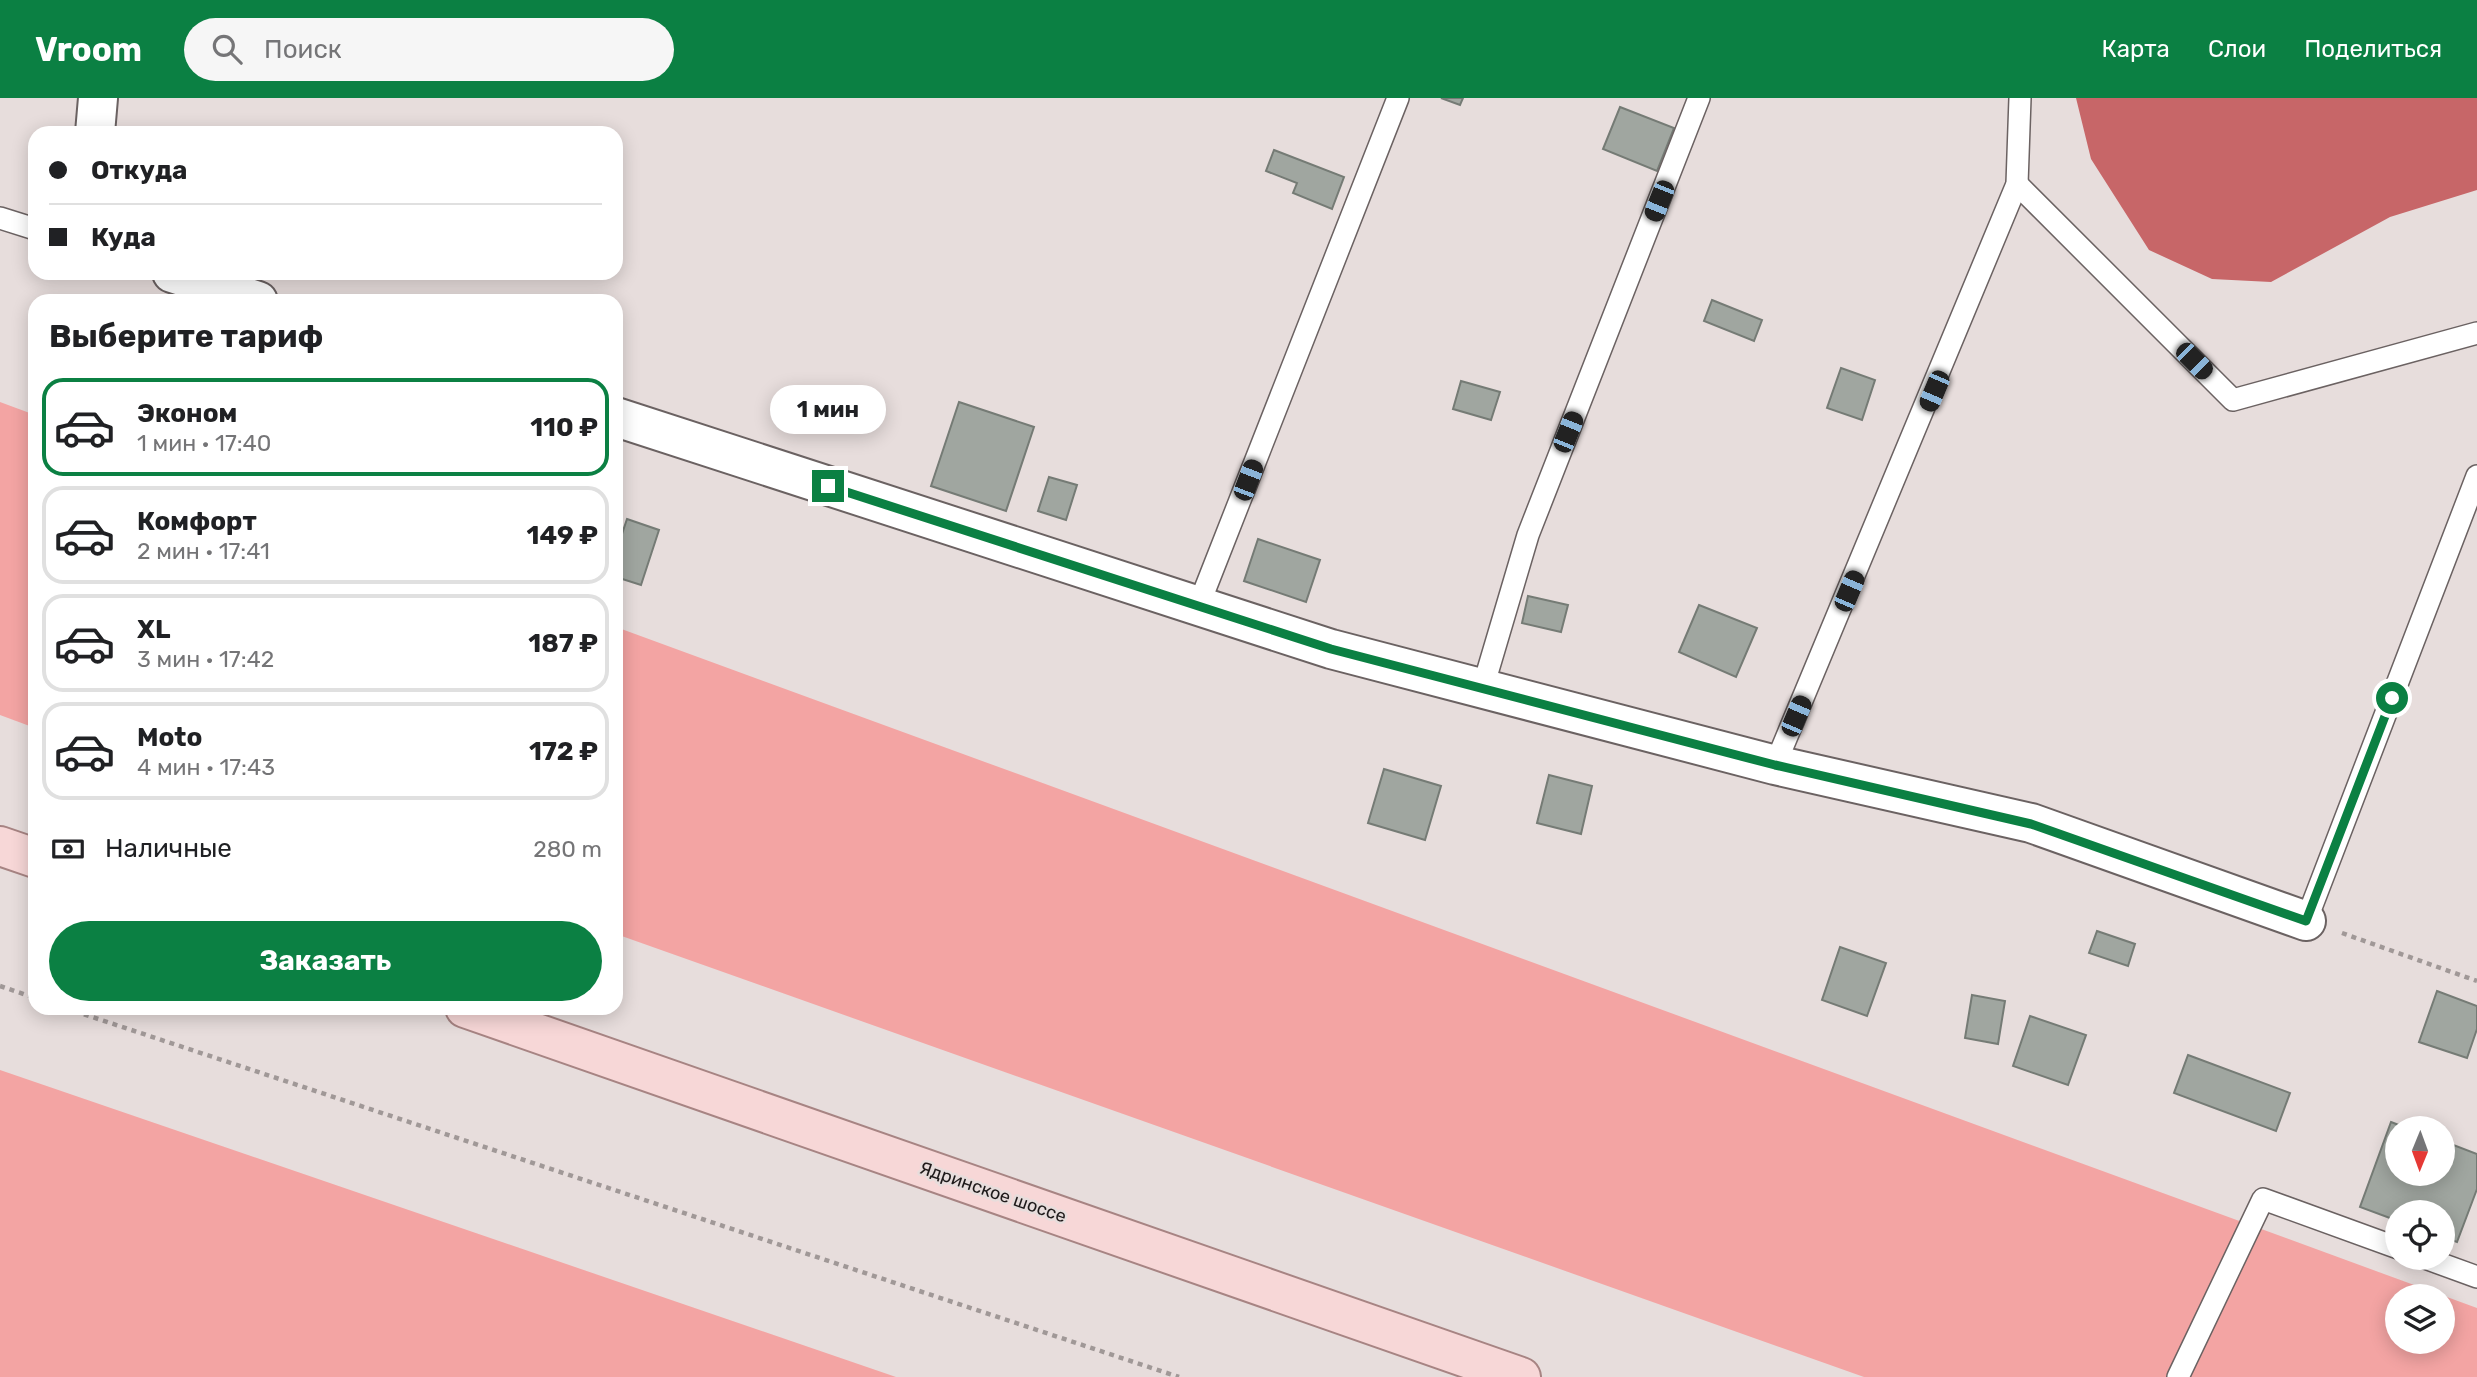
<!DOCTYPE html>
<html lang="ru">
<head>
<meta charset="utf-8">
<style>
	body { margin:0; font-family:Rubik,sans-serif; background:#f6f6f6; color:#202124; height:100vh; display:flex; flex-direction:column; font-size:26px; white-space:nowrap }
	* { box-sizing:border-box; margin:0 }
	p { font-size:23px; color:#757577 }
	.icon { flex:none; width:38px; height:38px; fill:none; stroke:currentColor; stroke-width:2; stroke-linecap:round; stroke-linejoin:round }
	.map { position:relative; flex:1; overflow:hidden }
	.side { position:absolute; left:28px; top:196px; width:595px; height:721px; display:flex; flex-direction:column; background:#fff; border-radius:21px; box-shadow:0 4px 18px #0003 }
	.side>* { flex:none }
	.hud { position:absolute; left:28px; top:28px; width:595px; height:154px; border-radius:21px; box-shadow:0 4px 18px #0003; display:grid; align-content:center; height:154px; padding:0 21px; background:#fff }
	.needle { width:46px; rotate:181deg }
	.fabs { position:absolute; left:2385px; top:1018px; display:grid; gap:14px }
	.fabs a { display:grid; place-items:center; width:70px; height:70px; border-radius:50%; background:#fff; box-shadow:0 4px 18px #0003; font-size:35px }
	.end { position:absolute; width:32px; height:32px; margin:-16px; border:9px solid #0b8043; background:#fff; box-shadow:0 0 0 4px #fff }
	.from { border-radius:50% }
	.bubble { position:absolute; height:49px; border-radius:24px; background:#fff; box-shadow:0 4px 18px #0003; font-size:23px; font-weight:700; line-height:49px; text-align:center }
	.car { position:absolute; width:21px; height:42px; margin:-21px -10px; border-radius:9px; box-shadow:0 0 5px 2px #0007; background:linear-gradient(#222 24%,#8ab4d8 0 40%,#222 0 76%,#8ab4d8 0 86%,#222 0) }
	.hud b { display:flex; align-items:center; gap:24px; height:66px; font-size:26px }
	.hud b+b { border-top:2px solid #e0e0e0 }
	.hud i { width:18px; height:18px; background:#202124 }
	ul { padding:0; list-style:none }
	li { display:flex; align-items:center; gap:21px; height:98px; margin:0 14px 10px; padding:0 7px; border:4px solid #e0e0e0; border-radius:21px }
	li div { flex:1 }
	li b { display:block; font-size:26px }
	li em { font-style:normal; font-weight:700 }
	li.on { border-color:#0b8043 }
	li>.icon { width:63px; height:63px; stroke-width:1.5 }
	h2 { padding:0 21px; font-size:32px; line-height:84px }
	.pay { display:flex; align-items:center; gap:18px; height:77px; padding:0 21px; font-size:26px }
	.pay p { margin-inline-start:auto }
	.button { display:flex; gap:14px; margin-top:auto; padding:14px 21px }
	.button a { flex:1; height:80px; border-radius:42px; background:#0b8043; color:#fff; font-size:28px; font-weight:700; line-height:80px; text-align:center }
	header { display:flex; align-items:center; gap:42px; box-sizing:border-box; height:98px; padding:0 35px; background:#0b8043; color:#fff }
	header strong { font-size:33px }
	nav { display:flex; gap:38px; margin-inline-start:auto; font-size:24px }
	.search { width:490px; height:63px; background:#f6f6f6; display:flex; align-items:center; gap:18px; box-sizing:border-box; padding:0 24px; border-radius:38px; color:#757577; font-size:26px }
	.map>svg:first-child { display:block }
	.green { fill:#f3a4a3; fill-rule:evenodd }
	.water { fill:#c76668 }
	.building { fill:#a0a6a0; stroke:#757b75; stroke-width:2 }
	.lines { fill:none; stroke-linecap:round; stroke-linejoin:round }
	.lane-casing { stroke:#6b6262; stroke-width:24 }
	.street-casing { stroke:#6b6262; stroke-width:42 }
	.primary-casing { stroke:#a78483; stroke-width:42 }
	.path { stroke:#a09897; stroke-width:4.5; stroke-dasharray:5 5; stroke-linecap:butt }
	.lane { stroke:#fff; stroke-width:21 }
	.street { stroke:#fff; stroke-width:38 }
	.primary { stroke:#f7d7d7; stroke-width:38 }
	.route { stroke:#0b8043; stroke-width:9 }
	.labels { text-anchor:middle; stroke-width:5; stroke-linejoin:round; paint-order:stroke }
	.street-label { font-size:18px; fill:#1e1a1a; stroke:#e7dddc }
</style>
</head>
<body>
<header>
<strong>Vroom</strong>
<div class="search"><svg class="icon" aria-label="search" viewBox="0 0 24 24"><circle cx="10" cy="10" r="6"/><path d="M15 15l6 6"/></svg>Поиск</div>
<nav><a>Карта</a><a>Слои</a><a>Поделиться</a></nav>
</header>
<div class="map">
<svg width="2477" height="1279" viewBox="0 0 2477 1279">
	<rect width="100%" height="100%" fill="#e7dddc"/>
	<g class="green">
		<polygon points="0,304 35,317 35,630 0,617"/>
		<path d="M616,529L2477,1210V1279H1864L616,836ZM2398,1199H2443V1244H2398Z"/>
		<polygon points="0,972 896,1279 0,1279"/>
	</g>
	<polygon class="water" points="2076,0 2477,0 2477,92 2390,119 2271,184 2212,181 2149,152 2091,61"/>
	<g class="building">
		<polygon points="1441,0 1463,0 1460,7"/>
		<polygon points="1620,9 1674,30 1657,73 1603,51"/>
		<polygon points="1274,52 1344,79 1332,111 1293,95 1297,85 1266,73"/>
		<polygon points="1712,202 1762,222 1754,243 1704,223"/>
		<polygon points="1841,270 1875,282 1862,322 1827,310"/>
		<polygon points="1461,283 1500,294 1491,322 1453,311"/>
		<polygon points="959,304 1034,329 1006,413 931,388"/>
		<polygon points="1049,379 1077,387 1066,422 1038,413"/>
		<polygon points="627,421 659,432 641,487 616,479 616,454"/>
		<polygon points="1258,441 1320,462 1306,504 1244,483"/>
		<polygon points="1528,498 1568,507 1561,534 1522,525"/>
		<polygon points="1699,507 1757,530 1736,579 1679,554"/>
		<polygon points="1384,671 1441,688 1425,742 1368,725"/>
		<polygon points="1549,677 1592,688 1581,736 1537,725"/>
		<polygon points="2097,833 2135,846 2128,868 2089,855"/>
		<polygon points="1840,849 1886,865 1867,918 1822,902"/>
		<polygon points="2437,893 2477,908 2477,931 2467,960 2419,944"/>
		<polygon points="1972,897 2005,903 1998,946 1965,940"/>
		<polygon points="2030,918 2086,937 2068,987 2013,968"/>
		<polygon points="2188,957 2290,995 2276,1033 2174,995"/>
		<polygon points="2391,1024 2409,1031 2398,1031 2398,1076 2443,1076 2443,1043 2477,1056 2477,1091 2457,1144 2443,1139 2443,1115 2398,1115 2398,1123 2360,1109"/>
	</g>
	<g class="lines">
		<defs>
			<g id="lane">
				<polyline points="2017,86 2233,302 2477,235"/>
				<polyline points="0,120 35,131"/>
				<polyline points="1198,509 1398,0"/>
				<polyline points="1483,589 1528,437 1699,0"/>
				<polyline points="1775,667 2017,86 2020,0"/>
				<polyline points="2306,823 2477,378"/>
				<polyline points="2425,1160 2477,1179"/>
				<polyline points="2178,1279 2263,1101 2398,1150"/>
			</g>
			<g id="street">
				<polyline points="95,35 98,0"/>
				<polyline points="172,175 258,203"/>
				<polyline points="616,319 1331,551 1775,667 2031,725 2306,823"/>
			</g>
			<g id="primary">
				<polyline points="0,748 35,760"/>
				<polyline points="465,910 1521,1279"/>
			</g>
		</defs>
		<use href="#lane" class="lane-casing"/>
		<use href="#street" class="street-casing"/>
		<use href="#primary" class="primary-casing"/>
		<g class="path">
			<polyline points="2342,835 2477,883"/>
			<polyline points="0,888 35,900"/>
			<polyline points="65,910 1179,1279"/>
		</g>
		<use href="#lane" class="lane"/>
		<use href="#street" class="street"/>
		<use href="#primary" class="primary"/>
	</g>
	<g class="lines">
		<polyline class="route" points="828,388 1331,551 1775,667 2031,726 2306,823 2392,600"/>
	</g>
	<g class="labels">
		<g class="street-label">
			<text transform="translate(993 1094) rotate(19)" y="6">Ядринское шоссе</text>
		</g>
	</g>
</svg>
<div class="fabs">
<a><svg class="needle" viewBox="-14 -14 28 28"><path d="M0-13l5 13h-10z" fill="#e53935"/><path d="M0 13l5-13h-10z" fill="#757577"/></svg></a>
<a><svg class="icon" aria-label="locate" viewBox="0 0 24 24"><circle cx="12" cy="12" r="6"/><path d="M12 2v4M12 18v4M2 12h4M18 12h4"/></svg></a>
<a><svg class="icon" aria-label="layers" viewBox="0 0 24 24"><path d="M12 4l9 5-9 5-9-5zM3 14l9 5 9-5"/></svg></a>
</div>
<i class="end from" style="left:2392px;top:600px"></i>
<i class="end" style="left:828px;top:388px"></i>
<div class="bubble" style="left:770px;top:287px;width:116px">1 мин</div>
<i class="car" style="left:1659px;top:103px;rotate:202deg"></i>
<i class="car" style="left:2194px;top:263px;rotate:135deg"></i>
<i class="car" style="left:1934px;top:293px;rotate:203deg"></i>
<i class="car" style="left:1568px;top:334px;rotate:22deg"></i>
<i class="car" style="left:1248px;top:382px;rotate:21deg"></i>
<i class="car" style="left:1849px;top:493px;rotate:23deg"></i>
<i class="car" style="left:1796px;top:618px;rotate:23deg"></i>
<div class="hud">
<b><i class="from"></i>Откуда</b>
<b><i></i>Куда</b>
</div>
<section class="side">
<h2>Выберите тариф</h2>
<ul>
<li class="on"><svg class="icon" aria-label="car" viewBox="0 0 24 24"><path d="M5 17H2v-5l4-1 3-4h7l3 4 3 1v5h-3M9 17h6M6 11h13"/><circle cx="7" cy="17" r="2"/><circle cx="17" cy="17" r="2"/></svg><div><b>Эконом</b><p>1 мин · 17:40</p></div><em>110 ₽</em></li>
<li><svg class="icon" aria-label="car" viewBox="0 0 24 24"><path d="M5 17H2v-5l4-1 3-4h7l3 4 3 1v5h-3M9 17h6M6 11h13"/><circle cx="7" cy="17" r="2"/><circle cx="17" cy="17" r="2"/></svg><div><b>Комфорт</b><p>2 мин · 17:41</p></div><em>149 ₽</em></li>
<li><svg class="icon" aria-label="car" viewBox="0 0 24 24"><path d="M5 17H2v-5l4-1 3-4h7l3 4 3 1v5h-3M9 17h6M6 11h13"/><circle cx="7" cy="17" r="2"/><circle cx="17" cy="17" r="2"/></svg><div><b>XL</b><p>3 мин · 17:42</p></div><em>187 ₽</em></li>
<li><svg class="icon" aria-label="car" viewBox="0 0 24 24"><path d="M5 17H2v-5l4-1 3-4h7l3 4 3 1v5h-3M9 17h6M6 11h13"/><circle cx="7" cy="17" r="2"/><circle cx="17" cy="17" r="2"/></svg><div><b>Moto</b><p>4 мин · 17:43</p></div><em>172 ₽</em></li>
</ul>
<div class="pay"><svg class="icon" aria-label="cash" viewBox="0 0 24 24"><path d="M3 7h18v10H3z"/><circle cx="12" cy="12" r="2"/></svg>Наличные<p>280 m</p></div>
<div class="button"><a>Заказать</a></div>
</section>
</div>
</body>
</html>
